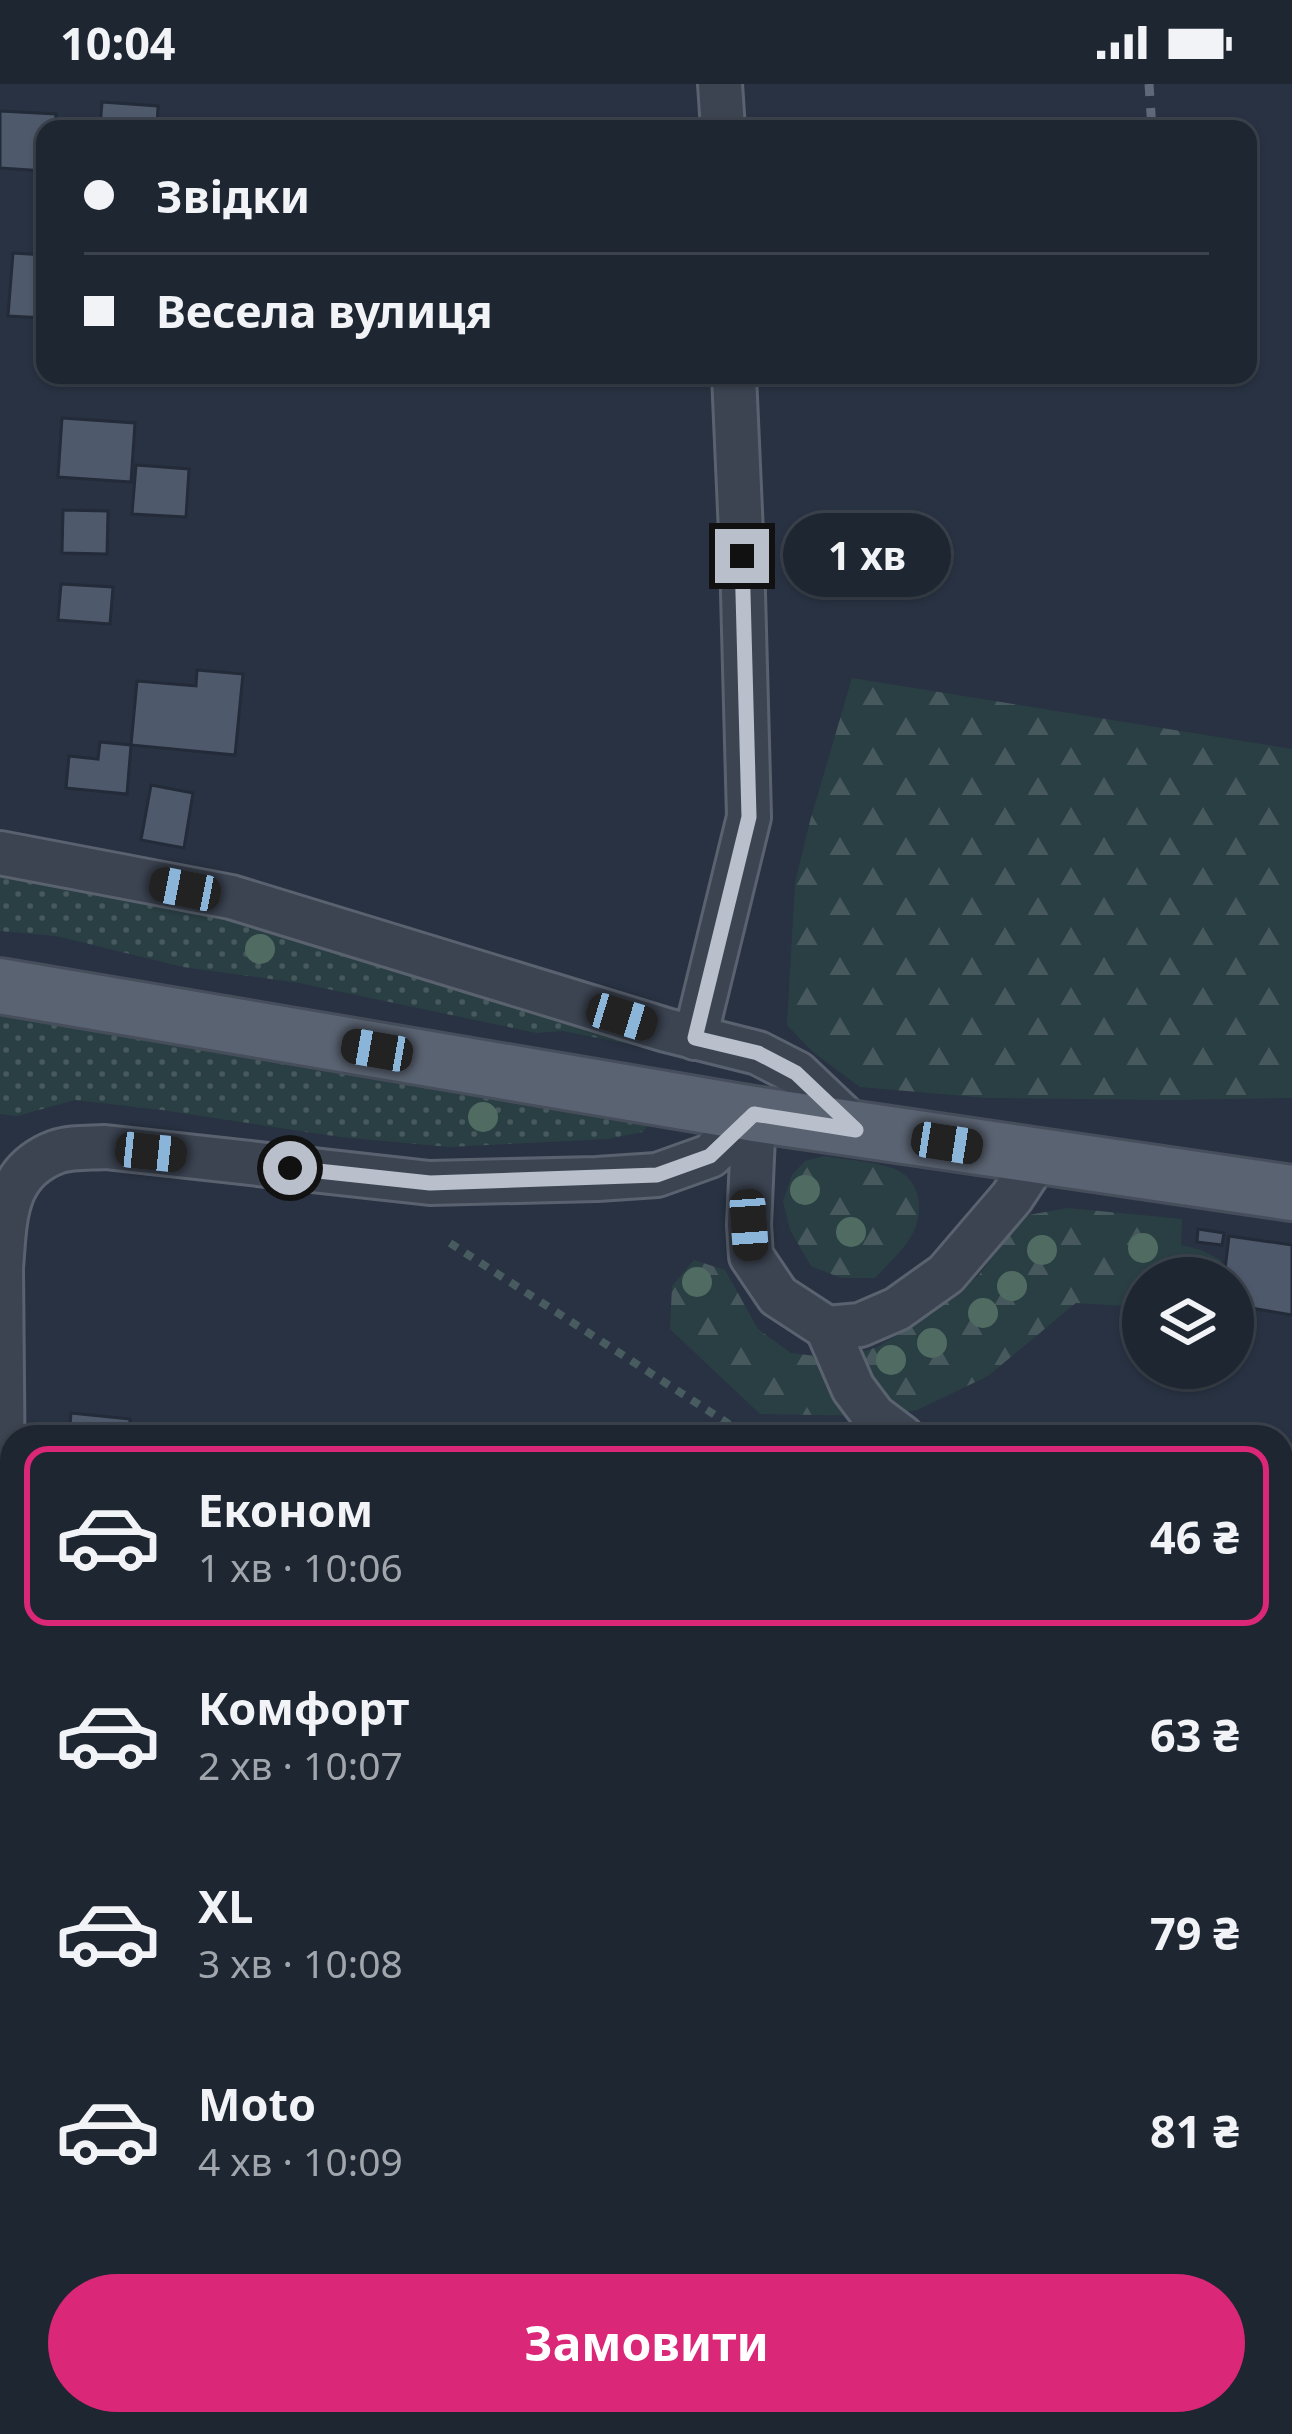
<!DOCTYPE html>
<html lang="uk">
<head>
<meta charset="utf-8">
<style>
	body { margin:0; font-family:"Noto Sans",sans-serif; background:#2b323e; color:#f1f3f6; height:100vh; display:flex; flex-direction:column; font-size:45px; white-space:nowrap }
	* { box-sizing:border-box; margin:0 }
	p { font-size:39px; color:#a1a5ac }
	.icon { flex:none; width:66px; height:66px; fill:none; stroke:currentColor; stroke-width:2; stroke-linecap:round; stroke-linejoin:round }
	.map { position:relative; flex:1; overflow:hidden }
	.panel { position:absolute; left:0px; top:1341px; width:1293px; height:1011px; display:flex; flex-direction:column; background:#1e2632; border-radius:36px 36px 0 0; box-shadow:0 3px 9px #0004,0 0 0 3px #3c434d }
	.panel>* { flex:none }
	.top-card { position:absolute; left:36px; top:36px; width:1221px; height:264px; border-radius:24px; box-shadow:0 3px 9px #0004,0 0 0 3px #3c434d; display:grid; align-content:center; height:264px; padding:0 48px; background:#1e2632 }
	.tools { position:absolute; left:1122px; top:1173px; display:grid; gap:24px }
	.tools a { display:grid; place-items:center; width:132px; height:132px; border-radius:50%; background:#1e2632; box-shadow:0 3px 9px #0004,0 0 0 3px #3c434d; font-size:60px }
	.end { position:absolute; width:54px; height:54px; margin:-27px; border:15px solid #b9c0cc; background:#111; box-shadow:0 0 0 6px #111 }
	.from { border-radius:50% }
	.bubble { position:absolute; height:84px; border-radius:42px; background:#1e2632; box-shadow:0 3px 9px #0004,0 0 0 3px #3c434d; font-size:39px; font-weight:700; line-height:84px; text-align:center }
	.car { position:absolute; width:36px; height:72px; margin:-36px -18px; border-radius:15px; box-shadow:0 0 9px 3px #0007; background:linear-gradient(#222 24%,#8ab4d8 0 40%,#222 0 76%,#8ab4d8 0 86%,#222 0) }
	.top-card b { display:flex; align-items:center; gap:42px; height:114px; font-size:45px }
	.top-card b+b { border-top:3px solid #3c434d }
	.top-card i { width:30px; height:30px; background:#f1f3f6 }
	ul { padding:21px 0 0; list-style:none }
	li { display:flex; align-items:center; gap:36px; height:180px; margin:0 24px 18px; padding:0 24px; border:6px solid transparent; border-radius:24px }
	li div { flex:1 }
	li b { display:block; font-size:45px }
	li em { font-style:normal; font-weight:700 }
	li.selected { border-color:#db2777 }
	li>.icon { width:108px; height:108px; stroke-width:1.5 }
	.action { display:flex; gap:24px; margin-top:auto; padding:24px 48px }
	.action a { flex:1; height:138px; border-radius:72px; background:#db2777; color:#fff; font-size:48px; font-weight:700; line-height:138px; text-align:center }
	.status { display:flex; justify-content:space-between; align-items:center; height:84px; padding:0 60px; background:#1e2632; direction:ltr }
	.status svg { height:33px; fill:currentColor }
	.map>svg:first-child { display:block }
	.green { fill:url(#green-dots) }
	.forest { fill:url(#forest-firs) }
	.building { fill:#4e596b; stroke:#232b39; stroke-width:3 }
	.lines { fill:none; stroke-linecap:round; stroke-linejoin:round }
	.minor-casing { stroke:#5a626f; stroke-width:48 }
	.major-casing { stroke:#464d5b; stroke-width:60 }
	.path { stroke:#485c60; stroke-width:8; stroke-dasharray:9 9; stroke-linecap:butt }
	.minor { stroke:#3c4452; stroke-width:42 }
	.major { stroke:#5a6372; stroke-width:54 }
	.rail { stroke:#5e6879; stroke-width:9; stroke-dasharray:12 12; stroke-linecap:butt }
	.tree { fill:#506c62 }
	.route { stroke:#b9c0cc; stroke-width:15 }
</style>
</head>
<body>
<div class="status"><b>10:04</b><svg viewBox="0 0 49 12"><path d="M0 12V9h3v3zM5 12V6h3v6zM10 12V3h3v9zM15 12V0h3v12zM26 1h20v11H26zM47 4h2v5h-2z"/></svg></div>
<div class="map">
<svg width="1292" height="2350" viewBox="0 0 1292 2350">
	<defs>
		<pattern id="green-dots" width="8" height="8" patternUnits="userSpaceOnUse" patternTransform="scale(3)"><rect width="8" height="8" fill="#2a3f43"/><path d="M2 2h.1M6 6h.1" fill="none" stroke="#47595d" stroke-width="1.8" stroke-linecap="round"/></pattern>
		<pattern id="forest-firs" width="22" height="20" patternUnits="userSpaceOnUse" patternTransform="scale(3)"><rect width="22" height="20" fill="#2a3f43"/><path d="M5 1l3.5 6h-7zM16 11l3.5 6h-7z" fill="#47595d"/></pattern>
	</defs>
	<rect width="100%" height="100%" fill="#283242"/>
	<g class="green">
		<polygon points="0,769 231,813 732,981 563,947 537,949 299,899 183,883 56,852 0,847"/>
		<polygon points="0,920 657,1033 642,1048 608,1055 449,1063 340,1053 162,1026 75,1016 17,1032 0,1030"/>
	</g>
	<g class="forest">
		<polygon points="852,594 1292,665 1292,1014 1170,1016 987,1014 860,1003 814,969 787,941 795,799 810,737"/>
		<path d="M825,1072C847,1076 871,1077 892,1084C920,1093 925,1125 913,1149C904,1166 888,1180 875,1194H841L811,1182L790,1146L783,1117L792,1091L805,1077Z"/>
		<polygon points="1068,1124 1182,1135 1181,1161 1201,1166 1221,1176 1218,1194 1143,1194 1143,1223 1076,1219 988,1292 917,1326 874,1332 760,1330 670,1245 672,1202 694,1176 725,1186 758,1245 791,1269 841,1275 877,1263 918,1239 979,1191 1023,1132"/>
	</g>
	<g class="building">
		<polygon points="102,18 158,22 157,45 100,45"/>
		<polygon points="0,27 56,30 55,45 45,45 45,87 0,84"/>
		<polygon points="13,169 45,171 45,234 8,232"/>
		<polygon points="62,334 135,339 131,398 58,393"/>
		<polygon points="136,381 189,385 186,433 132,430"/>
		<polygon points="63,426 108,427 107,470 62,469"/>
		<polygon points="61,500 113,503 110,540 58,536"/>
		<polygon points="197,586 243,590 235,671 131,661 137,597 196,602"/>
		<polygon points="100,658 131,661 127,710 66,704 69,672 98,675"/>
		<polygon points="151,701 193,709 184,764 141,756"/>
		<polygon points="1198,1145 1224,1149 1222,1161 1197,1158"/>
		<polygon points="1229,1152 1292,1161 1292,1231 1233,1221 1233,1194 1224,1194"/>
		<polygon points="71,1329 130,1335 129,1353 69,1353"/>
		<polygon points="12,2294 12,2340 48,2340 42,2350 0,2348 0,2314"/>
		<polygon points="626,2340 673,2340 668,2350 621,2350"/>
	</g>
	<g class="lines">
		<defs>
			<g id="minor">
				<polyline points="720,0 723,45"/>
				<polyline points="0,769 231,813 666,946 758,969 797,989 856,1045"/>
				<polyline points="695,954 749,733 742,472 734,291"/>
				<polyline points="754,1030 749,1141 751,1172 778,1212 827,1244 860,1241 897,1225 946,1190 1012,1113 1039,1072"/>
				<polyline points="827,1244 853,1304 874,1332 902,1353"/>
				<polyline points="1281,1517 1292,1522"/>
				<path d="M12,2110L9,2090L1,1184C5,1136 3,1088 56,1068C70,1063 89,1064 105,1063L430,1099L597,1095L657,1091L710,1072L754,1030"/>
				<polyline points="392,2340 410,2350"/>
			</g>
			<polyline id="major" points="0,902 754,1030 1292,1109"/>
		</defs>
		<use href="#minor" class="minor-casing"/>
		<use href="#major" class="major-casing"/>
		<polyline class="path" points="450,1159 735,1344 785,1353"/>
		<use href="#minor" class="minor"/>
		<use href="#major" class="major"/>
		<polyline class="rail" points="1149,0 1152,45"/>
	</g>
	<g class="tree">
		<circle cx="260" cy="865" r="15"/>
		<circle cx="483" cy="1033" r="15"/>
		<circle cx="805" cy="1106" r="15"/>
		<circle cx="851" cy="1148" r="15"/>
		<circle cx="1143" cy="1164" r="15"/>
		<circle cx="1042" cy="1166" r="15"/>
		<circle cx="697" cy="1198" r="15"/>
		<circle cx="1012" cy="1202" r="15"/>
		<circle cx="983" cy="1229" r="15"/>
		<circle cx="932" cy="1259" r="15"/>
		<circle cx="891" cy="1276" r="15"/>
	</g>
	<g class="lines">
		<polyline class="route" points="290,1084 430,1099 657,1091 710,1072 754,1030 856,1046 796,989 758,969 695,954 749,733 742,472"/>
	</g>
</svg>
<div class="tools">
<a><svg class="icon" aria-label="layers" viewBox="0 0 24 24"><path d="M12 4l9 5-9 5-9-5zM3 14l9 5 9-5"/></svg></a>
</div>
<i class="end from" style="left:290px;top:1084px"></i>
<i class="end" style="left:742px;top:472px"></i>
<div class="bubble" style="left:783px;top:429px;width:168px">1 хв</div>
<i class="car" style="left:185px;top:805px;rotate:281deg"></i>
<i class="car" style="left:622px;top:933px;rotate:107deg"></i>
<i class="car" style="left:377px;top:966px;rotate:280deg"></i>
<i class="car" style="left:947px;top:1059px;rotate:99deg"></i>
<i class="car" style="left:151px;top:1068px;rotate:96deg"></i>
<i class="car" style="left:749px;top:1141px;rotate:176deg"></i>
<div class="top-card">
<b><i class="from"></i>Звідки</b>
<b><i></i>Весела вулиця</b>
</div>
<section class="panel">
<ul>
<li class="selected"><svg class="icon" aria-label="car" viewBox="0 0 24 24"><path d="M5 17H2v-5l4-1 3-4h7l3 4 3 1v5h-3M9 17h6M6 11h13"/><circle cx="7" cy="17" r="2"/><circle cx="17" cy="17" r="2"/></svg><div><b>Економ</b><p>1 хв · 10:06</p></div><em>46 ₴</em></li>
<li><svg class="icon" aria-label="car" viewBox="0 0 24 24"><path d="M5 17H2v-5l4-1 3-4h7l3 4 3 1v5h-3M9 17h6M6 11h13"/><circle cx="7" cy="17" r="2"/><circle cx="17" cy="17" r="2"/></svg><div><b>Комфорт</b><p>2 хв · 10:07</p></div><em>63 ₴</em></li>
<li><svg class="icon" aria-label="car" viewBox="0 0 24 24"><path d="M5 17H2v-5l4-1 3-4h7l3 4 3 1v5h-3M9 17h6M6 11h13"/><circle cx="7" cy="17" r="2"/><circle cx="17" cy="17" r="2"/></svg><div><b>XL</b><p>3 хв · 10:08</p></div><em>79 ₴</em></li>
<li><svg class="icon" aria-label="car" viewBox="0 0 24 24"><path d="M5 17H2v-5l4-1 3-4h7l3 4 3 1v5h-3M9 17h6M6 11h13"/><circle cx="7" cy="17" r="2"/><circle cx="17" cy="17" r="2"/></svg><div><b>Moto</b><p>4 хв · 10:09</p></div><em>81 ₴</em></li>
</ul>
<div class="action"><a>Замовити</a></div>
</section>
</div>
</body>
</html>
